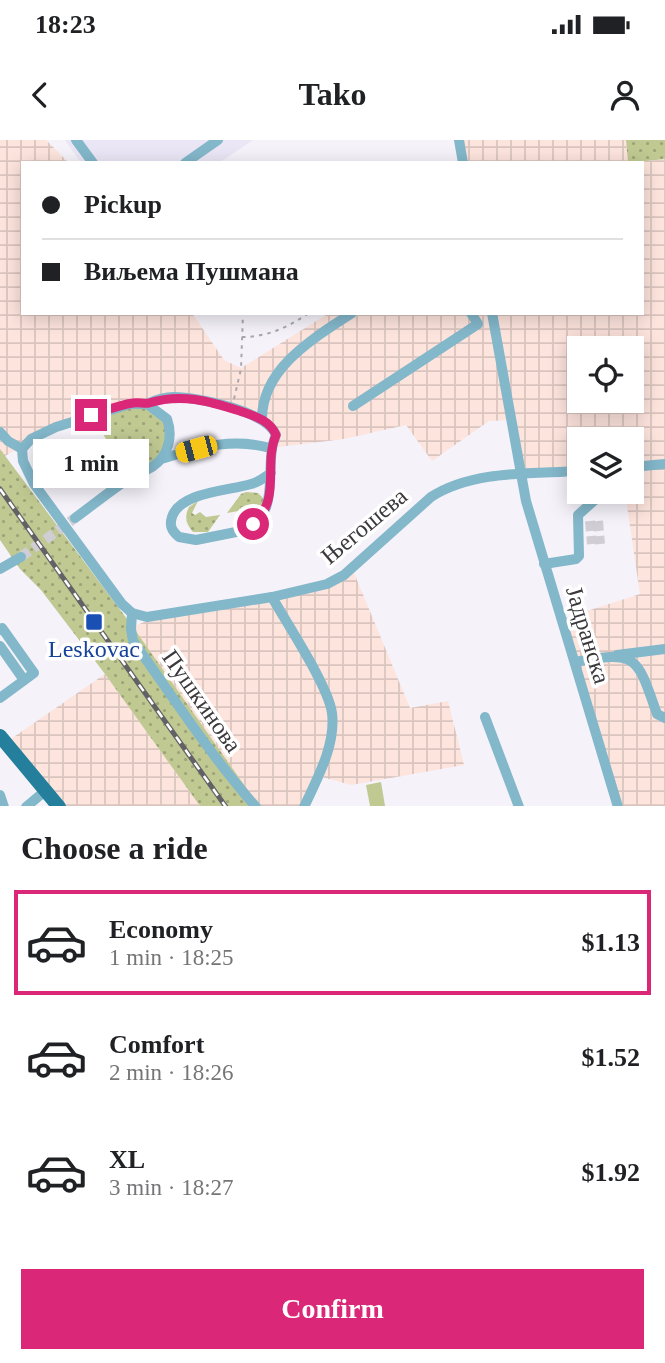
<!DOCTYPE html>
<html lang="en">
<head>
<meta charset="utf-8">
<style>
	body { margin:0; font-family:"Times New Roman",serif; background:#f2f2f2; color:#202124; height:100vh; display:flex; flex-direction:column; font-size:26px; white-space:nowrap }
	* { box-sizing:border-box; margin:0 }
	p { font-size:23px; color:#757577 }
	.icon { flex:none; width:38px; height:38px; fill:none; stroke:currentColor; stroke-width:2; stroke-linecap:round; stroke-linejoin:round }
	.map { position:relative; height:666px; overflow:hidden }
	.sheet { display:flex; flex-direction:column; background:#fff; flex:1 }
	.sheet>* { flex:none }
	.banner { position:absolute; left:21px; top:21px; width:623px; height:154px; border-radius:0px; box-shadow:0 4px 18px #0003; display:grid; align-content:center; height:154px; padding:0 21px; background:#fff }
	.controls { position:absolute; left:567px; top:196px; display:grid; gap:14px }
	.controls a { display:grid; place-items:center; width:77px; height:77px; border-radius:0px; background:#fff; box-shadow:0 4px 18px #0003; font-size:35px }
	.end { position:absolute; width:32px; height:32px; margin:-16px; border:9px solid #db2777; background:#fff; box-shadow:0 0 0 4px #fff }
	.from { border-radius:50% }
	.bubble { position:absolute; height:49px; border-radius:0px; background:#fff; box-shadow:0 4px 18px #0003; font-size:23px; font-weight:700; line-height:49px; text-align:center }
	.car { position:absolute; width:21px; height:42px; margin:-21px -10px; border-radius:9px; box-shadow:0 0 5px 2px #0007; background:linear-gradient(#f5c518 24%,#345 0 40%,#f5c518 0 76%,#345 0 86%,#f5c518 0) }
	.banner b { display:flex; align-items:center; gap:24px; height:66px; font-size:26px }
	.banner b+b { border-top:2px solid #e0e0e0 }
	.banner i { width:18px; height:18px; background:#202124 }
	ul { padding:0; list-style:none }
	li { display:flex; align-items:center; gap:21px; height:105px; margin:0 14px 10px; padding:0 7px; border:4px solid transparent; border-radius:0px }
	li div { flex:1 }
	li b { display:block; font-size:26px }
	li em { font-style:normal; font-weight:700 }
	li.selected { border-color:#db2777 }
	li>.icon { width:63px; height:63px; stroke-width:1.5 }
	h2 { padding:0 21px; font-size:32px; line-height:84px }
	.cta { display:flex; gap:14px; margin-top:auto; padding:14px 21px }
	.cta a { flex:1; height:80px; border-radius:0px; background:#db2777; color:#fff; font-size:28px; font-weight:700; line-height:80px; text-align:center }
	.status { display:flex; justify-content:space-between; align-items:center; height:49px; padding:0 35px; background:#fff; direction:ltr }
	.status svg { height:19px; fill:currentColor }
	header { display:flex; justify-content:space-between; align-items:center; height:91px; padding:0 21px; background:#fff; font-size:32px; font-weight:700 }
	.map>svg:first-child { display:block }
	.built { fill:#ebe6f5 }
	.industrial { fill:url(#industrial-grid); fill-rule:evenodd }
	.grass { fill:url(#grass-dots) }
	.pitch { fill:#c0c992 }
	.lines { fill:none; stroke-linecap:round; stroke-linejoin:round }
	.minor-tunnel { stroke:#d0cdd4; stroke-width:10; stroke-dasharray:10 5; stroke-linecap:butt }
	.path { stroke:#a9a7ad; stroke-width:2; stroke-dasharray:3.5 5; stroke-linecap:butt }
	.minor { stroke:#83b7ca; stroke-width:10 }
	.major { stroke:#237f9b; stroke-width:14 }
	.rail-casing { stroke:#636165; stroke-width:5 }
	.rail { stroke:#fff; stroke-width:2.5; stroke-dasharray:8; stroke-linecap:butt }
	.route { stroke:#db2777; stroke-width:9 }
	.transit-dot { fill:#1a4fb4; stroke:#fff; stroke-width:2.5 }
	.labels { text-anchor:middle; stroke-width:7; stroke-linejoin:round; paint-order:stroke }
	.street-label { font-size:24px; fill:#3b393c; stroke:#fff }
	.transit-label { font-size:24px; fill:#164399; stroke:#fff }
</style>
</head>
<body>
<div class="status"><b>18:23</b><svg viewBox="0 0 49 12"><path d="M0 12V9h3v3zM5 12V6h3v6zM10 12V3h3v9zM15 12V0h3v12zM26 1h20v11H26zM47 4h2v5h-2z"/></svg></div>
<header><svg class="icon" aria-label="back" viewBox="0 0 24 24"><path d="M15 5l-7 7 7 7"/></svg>Tako<svg class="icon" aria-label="person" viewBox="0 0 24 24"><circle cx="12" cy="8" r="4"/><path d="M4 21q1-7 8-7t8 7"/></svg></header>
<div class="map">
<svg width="665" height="667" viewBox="0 0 665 667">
	<defs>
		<pattern id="industrial-grid" width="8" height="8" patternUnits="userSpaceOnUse" patternTransform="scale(1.75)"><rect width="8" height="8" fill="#fde4dd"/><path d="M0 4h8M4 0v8" fill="none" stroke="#dac4bf"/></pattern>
		<pattern id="grass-dots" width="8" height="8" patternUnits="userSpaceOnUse" patternTransform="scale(1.75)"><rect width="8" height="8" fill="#c0c992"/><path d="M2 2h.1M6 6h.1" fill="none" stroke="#9da478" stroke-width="1.8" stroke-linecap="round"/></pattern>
	</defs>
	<rect width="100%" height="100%" fill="#f5f2fa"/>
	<polygon class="built" points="65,0 253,0 219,23 81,23"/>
	<g class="industrial">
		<path d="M0,0H46L69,23H23V173H192L224,220L241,228L329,173H642V23H463L459,0H626L628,23L665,19V666H618L562,479L640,454L625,352H632V299H579V331L521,335L512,280L489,281L432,321L406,285L344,299L270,308L273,288L194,258L136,262L26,304L5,316L0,309ZM579,208H632V261H579Z"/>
		<polygon points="352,428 410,568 448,561 464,625 351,645 318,636 304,666 259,666 133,487 155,477 315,448"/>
		<polygon points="105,534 200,666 58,666 5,603"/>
	</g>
	<g class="grass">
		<polygon points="626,0 665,0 665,19 628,23"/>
		<polygon points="136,262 169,286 161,319 130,337 91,275"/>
		<polygon points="0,309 133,487 259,666 200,666 105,534 41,450 20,429 0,400"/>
		<polygon points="246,352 258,353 263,358 263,370 247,384 244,370 227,373 241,354"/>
		<path d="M198,361L192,373L195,375L200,372L206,377L220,375L208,392H193C186,384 184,377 189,367Z"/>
	</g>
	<polygon class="pitch" points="381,642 385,666 370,666 366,645"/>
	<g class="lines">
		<g class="minor-tunnel">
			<polyline points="590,381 592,404"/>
			<polyline points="598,381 600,404"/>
			<polyline points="21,417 75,378"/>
		</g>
		<g class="path">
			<path d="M242,197C268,197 288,187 309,173"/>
			<polyline points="234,259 241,229 243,173"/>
		</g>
		<g class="minor">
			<polyline points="76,0 93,23"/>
			<polyline points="459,0 463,23"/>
			<polyline points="185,23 218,0"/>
			<polyline points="492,173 526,361 618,667"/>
			<path d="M147,264C155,260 164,257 174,257C198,257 266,271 276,295C262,326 285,375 241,391L196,400L179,397C172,391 169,386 172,377C180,352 228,351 251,344C259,342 264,338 271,333"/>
			<polyline points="353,266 478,184 471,173"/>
			<path d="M262,279C262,228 314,198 352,173"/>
			<polyline points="0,292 8,301 22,309"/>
			<path d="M22,309L23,321L34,344L122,464L132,473L147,477L272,457L327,444L344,435L431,357C473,330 531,334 579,331"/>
			<path d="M22,309L31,299L56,287L130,264H147L167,279C173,296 169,316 152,327C145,332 135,333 128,339C110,351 93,365 75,378"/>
			<path d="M161,319C199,308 230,297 270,308"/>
			<polyline points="632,327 665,324"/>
			<polyline points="544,424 576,419 579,416 578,375 597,358 598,352"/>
			<polyline points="0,429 21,417"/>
			<path d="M272,457C287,484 328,545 332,573C336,605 317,639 304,667"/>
			<path d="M132,473L131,489L133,501C173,557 210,615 256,667"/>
			<polyline points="0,490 2,488 34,533 0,558"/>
			<polyline points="0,506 24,540"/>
			<polyline points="617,515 665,509"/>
			<path d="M575,522C638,510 637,517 657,574L665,578"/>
			<polyline points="485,577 519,667"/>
			<polyline points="0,655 4,667"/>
			<polyline points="26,667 45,651"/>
		</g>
		<polyline class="major" points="0,596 59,667"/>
		<defs>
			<polyline id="rail" points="0,349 226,667"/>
		</defs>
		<use href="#rail" class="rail-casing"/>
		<use href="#rail" class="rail"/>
	</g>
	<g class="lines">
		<path class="route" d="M91,275C104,271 119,265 133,263C139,262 144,264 149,263C181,253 209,261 240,271C254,276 270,280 276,295C263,325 282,359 253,384"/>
	</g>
	<rect class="transit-dot" x="85" y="473" width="18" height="18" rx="3.5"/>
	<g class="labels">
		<g class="street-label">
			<text transform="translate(364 386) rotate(-40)" y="8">Његошева</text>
			<text transform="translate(588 495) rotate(73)" y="8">Јадранска</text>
			<text transform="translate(202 561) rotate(55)" y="8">Пушкинова</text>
		</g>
		<g class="transit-label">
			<text x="94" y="517">Leskovac</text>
		</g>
	</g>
</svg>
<div class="controls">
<a><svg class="icon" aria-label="locate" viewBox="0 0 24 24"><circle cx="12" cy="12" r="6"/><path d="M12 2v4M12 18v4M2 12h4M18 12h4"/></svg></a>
<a><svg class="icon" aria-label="layers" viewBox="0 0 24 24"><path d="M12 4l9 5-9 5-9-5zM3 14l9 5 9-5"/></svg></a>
</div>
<i class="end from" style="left:253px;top:384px"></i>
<i class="end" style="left:91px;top:275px"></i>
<div class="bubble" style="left:33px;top:299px;width:116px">1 min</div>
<i class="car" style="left:196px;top:309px;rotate:255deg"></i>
<div class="banner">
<b><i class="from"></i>Pickup</b>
<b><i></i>Виљема Пушмана</b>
</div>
</div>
<section class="sheet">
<h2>Choose a ride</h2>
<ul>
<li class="selected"><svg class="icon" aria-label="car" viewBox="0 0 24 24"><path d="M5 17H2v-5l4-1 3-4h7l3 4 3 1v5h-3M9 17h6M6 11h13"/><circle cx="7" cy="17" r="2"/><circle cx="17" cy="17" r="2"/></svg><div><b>Economy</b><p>1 min · 18:25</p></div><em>$1.13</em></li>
<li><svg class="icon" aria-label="car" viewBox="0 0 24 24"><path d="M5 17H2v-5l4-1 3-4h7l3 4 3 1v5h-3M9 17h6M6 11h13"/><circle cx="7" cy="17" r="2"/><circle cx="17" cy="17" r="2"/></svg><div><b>Comfort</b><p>2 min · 18:26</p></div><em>$1.52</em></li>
<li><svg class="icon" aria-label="car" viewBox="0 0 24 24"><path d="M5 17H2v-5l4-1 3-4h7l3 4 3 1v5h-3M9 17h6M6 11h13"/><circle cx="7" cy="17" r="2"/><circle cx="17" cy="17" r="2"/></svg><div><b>XL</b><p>3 min · 18:27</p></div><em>$1.92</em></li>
</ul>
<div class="cta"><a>Confirm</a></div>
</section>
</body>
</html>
